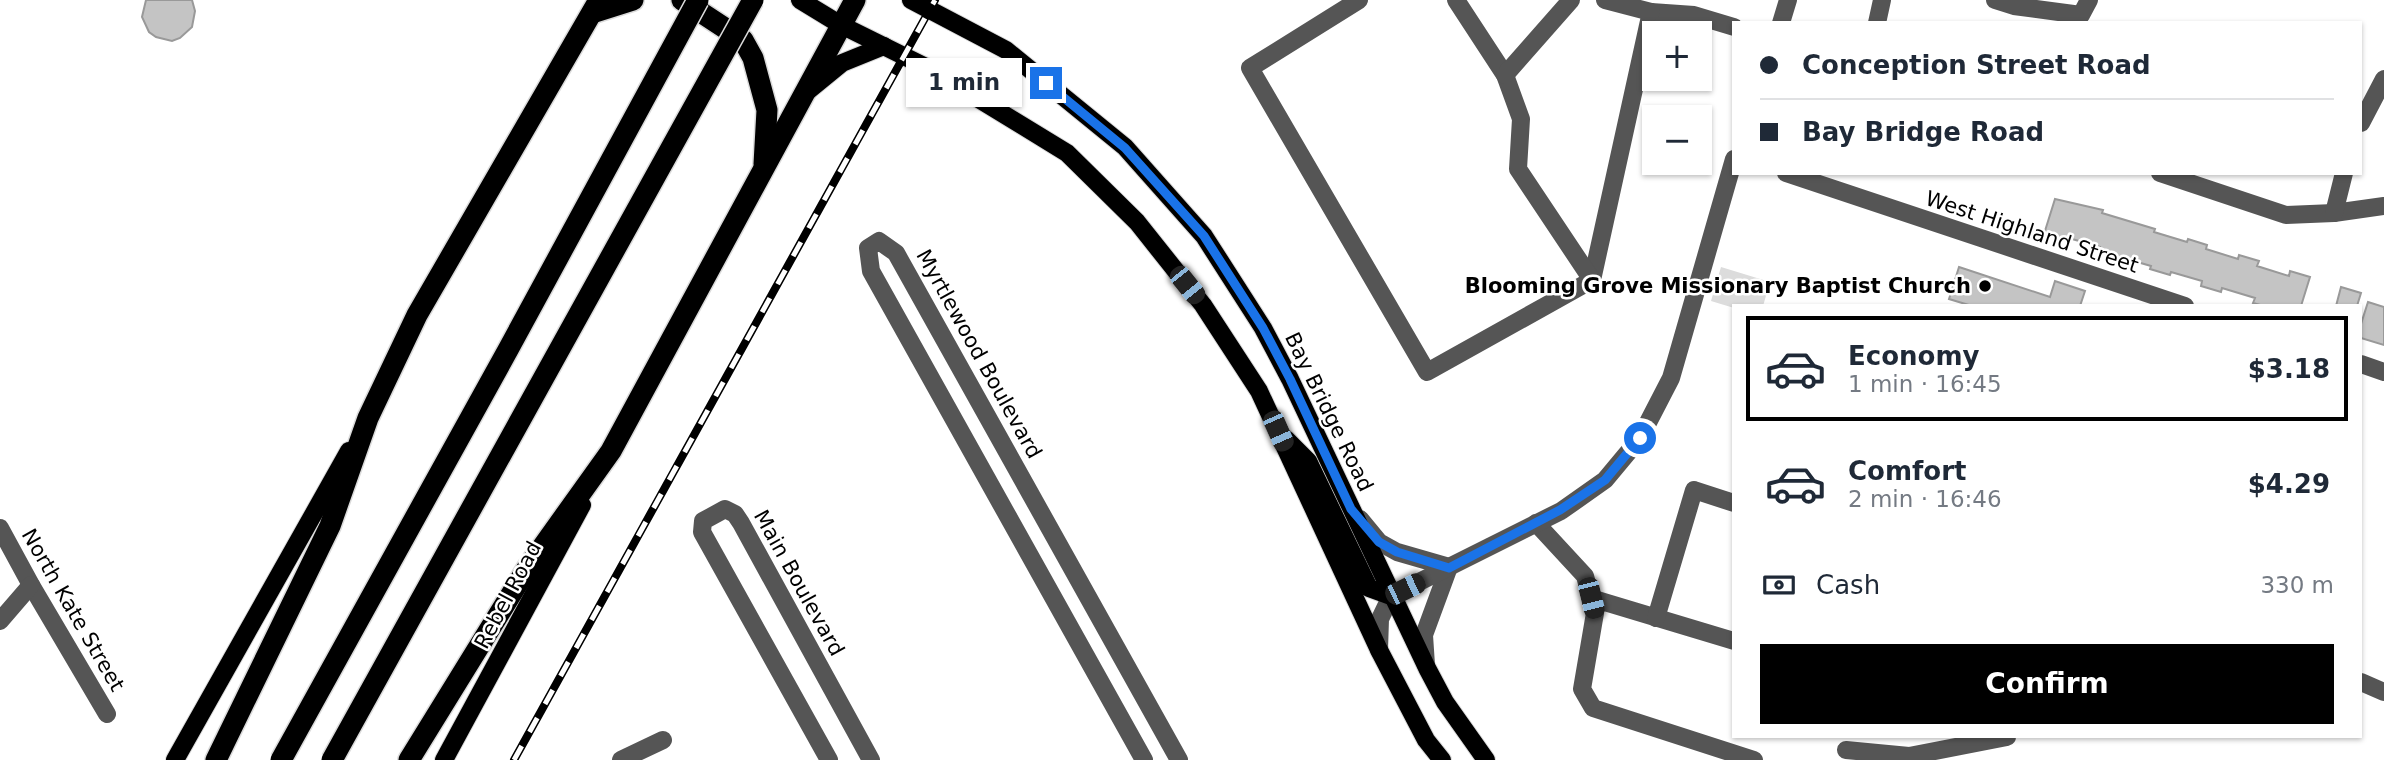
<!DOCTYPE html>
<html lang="en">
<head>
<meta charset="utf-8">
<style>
	body { margin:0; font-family:"DejaVu Sans",sans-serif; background:#f6f6f7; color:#1f2937; height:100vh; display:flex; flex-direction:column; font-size:26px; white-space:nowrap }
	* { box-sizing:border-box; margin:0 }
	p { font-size:23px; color:#747a83 }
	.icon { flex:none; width:38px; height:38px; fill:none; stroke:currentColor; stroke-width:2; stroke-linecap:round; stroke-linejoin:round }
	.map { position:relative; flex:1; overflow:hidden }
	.panel { position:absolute; left:1732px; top:304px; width:630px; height:434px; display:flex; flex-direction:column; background:#fff; border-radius:0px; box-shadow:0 2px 5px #0004 }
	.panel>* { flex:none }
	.guide { position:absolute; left:1732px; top:21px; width:630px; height:154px; border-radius:0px; box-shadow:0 2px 5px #0004; display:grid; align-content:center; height:154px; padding:0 28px; background:#fff }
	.buttons { position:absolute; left:1642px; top:21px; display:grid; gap:14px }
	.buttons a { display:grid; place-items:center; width:70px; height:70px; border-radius:0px; background:#fff; box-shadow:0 2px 5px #0004; font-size:35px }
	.end { position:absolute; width:32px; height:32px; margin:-16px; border:9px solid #1a73e8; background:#fff; box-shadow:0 0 0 4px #fff }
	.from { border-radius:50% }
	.bubble { position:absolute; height:49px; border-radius:0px; background:#fff; box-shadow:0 2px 5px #0004; font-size:23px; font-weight:800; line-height:49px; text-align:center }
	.car { position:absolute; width:21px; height:42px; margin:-21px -10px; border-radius:9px; box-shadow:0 0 5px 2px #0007; background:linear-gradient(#222 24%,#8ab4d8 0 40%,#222 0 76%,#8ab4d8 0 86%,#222 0) }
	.guide b { display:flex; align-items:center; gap:24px; height:66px; font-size:26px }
	.guide b+b { border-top:2px solid #e0e1e3 }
	.guide i { width:18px; height:18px; background:#1f2937 }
	ul { padding:12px 0 0; list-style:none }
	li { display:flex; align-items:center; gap:21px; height:105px; margin:0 14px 10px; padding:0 14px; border:4px solid transparent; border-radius:0px }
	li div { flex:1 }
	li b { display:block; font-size:26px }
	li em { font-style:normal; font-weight:800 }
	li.current { border-color:#000 }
	li>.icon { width:63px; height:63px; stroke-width:1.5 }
	.pay { display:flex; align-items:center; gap:18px; height:77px; padding:0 28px; font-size:26px }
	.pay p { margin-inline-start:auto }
	.action { display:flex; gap:14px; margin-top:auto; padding:14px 28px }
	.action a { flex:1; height:80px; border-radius:0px; background:#000; color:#fff; font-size:28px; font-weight:800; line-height:80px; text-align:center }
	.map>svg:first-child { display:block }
	.green { fill:#dcdcdc }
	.building { fill:#c4c4c4; stroke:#999; stroke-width:2 }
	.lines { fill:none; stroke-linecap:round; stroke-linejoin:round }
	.major-casing { stroke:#dbdbdb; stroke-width:20 }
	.highway-casing { stroke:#dbdbdb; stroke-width:24 }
	.minor { stroke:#555; stroke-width:18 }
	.major { stroke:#000; stroke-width:18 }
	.highway { stroke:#000; stroke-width:21 }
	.rail-casing { stroke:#000; stroke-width:8 }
	.rail { stroke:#fff; stroke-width:5; stroke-dasharray:16; stroke-linecap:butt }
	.highway-bridge-casing { stroke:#dbdbdb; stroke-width:24; stroke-linecap:butt }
	.highway-bridge { stroke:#000; stroke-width:21 }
	.route { stroke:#1a73e8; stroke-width:9 }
	.poi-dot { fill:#000; stroke:#fff; stroke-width:2.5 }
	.labels { text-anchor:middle; stroke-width:5; stroke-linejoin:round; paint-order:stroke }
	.street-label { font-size:21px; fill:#000; stroke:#fff }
	.poi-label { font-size:21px; font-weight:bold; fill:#000; stroke:#fff; text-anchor:end }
</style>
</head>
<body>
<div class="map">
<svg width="2384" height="760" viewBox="0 0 2384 760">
	<rect width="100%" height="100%" fill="#fff"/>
	<polygon class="green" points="1721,267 1770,282 1763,306 1734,306 1734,308 1711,301"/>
	<g class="building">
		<polygon points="146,0 192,0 195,11 192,27 180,38 172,41 156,37 149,32 142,17"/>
		<polygon points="2055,199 2103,210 2102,213 2155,229 2154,232 2187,242 2188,239 2207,245 2206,249 2238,259 2239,255 2259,261 2257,266 2289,276 2290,271 2310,277 2301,306 2264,306 2253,303 2255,298 2222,288 2221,292 2201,286 2202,281 2171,272 2170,275 2150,269 2151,266 2099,251 2100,247 2065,237 2064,240 2044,234"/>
		<polygon points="1959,267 2050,297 2055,281 2085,291 2080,306 1972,306 1949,299"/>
		<polygon points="2341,287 2361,293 2357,306 2336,306"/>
		<polygon points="2368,302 2384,307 2384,345 2361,338 2361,324"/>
	</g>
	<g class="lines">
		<defs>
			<g id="major">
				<polyline points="800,0 841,25 928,68 1067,153 1137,222 1203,305 1259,391 1379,650 1426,740 1442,760"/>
				<polyline points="911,0 1006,50 1125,147 1204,236 1263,328 1290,379 1427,668 1445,702 1486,760"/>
				<polyline points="809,90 842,63 884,46"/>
				<polyline points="1286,439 1308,461 1369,588 1391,596"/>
				<polyline points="175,760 349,451"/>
				<polyline points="444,760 582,505"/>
			</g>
			<g id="highway">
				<polyline points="682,0 743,40 753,58 767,110 764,164"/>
				<polyline points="592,13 633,0"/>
				<polyline points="216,760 330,526 368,418 417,315 599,0"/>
				<polyline points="409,760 528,567 611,451 855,0"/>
			</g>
		</defs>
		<use href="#major" class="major-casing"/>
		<use href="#highway" class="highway-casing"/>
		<g class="minor">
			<polyline points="1359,0 1250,68 1427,372 1592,280 1651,12 1694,15 1734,27"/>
			<polyline points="1456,0 1505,75 1521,119 1518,169 1592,280"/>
			<polyline points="1605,0 1651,12"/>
			<polyline points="1995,0 2014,6 2081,15 2089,0"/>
			<polyline points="1781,23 1788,0"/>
			<polyline points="1877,23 1882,0"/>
			<polyline points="1505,75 1571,0"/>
			<polyline points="2361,123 2384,79"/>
			<polyline points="1786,173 2185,306"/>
			<polyline points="2160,173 2286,215 2334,213 2384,206"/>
			<polyline points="2334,213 2344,173"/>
			<polyline points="2361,364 2384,372"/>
			<polyline points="1360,519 1379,542 1397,552 1449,567 1424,635 1426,665"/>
			<polyline points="1536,523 1585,576 1595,613 1582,689 1593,708 1754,760"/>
			<polyline points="0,528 31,585 107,714"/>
			<polyline points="1591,598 1734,641"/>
			<polyline points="1656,618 1694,490 1734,503"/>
			<polyline points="0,621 31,585"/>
			<polyline points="1379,650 1380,619 1391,596 1561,511 1605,480 1640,438 1671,378 1734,159"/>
			<polyline points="2361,682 2384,692"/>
			<polyline points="1846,750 1909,756 2007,737"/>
			<polyline points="621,760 663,740"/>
			<polyline points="829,760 702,532 703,521 725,509 735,514 741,523 871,760"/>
			<polyline points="1144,760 871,271 868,248 879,241 896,253 1179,760"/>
		</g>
		<use href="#major" class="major"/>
		<use href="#highway" class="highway"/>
		<defs>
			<polyline id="rail" points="514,760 935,0"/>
		</defs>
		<use href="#rail" class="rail-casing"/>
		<use href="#rail" class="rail"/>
		<defs>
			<g id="highway-bridge">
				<polyline points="281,760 509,348 698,0"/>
				<polyline points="332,760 753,0"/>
			</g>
		</defs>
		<use href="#highway-bridge" class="highway-bridge-casing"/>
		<use href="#highway-bridge" class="highway-bridge"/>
	</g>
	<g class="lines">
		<polyline class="route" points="1046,83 1125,148 1204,236 1263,328 1290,379 1351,509 1379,542 1397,552 1449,568 1560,510 1605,480 1640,438"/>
	</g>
	<circle class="poi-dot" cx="1985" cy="286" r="7"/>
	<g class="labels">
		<g class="street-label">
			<text transform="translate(2032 232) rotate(18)" y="7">West Highland Street</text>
			<text transform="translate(979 354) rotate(61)" y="7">Myrtlewood Boulevard</text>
			<text transform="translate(1329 412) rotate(64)" y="7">Bay Bridge Road</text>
			<text transform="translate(799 583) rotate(61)" y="7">Main Boulevard</text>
			<text transform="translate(508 595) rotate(-62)" y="7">Rebel Road</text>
			<text transform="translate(73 610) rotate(60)" y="7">North Kate Street</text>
		</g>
		<g class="poi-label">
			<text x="1971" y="293">Blooming Grove Missionary Baptist Church</text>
		</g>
	</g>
</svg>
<div class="buttons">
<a>+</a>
<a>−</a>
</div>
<i class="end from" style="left:1640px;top:438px"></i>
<i class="end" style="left:1046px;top:83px"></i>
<div class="bubble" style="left:906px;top:58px;width:116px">1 min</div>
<i class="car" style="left:1187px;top:285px;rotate:141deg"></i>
<i class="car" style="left:1278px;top:431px;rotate:156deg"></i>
<i class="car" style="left:1405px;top:589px;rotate:64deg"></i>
<i class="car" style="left:1591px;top:598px;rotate:166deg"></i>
<div class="guide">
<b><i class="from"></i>Conception Street Road</b>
<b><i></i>Bay Bridge Road</b>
</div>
<section class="panel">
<ul>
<li class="current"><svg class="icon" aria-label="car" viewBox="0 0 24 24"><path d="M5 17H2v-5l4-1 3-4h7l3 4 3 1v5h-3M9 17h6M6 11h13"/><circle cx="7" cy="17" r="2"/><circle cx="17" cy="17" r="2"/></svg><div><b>Economy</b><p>1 min · 16:45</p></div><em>$3.18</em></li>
<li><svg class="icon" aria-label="car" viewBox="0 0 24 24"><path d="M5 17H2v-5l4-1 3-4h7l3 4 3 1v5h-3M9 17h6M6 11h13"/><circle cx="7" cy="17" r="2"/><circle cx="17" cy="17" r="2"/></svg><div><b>Comfort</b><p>2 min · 16:46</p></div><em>$4.29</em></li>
</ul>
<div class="pay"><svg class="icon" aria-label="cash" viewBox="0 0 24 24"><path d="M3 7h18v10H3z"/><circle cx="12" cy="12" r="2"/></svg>Cash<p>330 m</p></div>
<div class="action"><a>Confirm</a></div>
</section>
</div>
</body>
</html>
